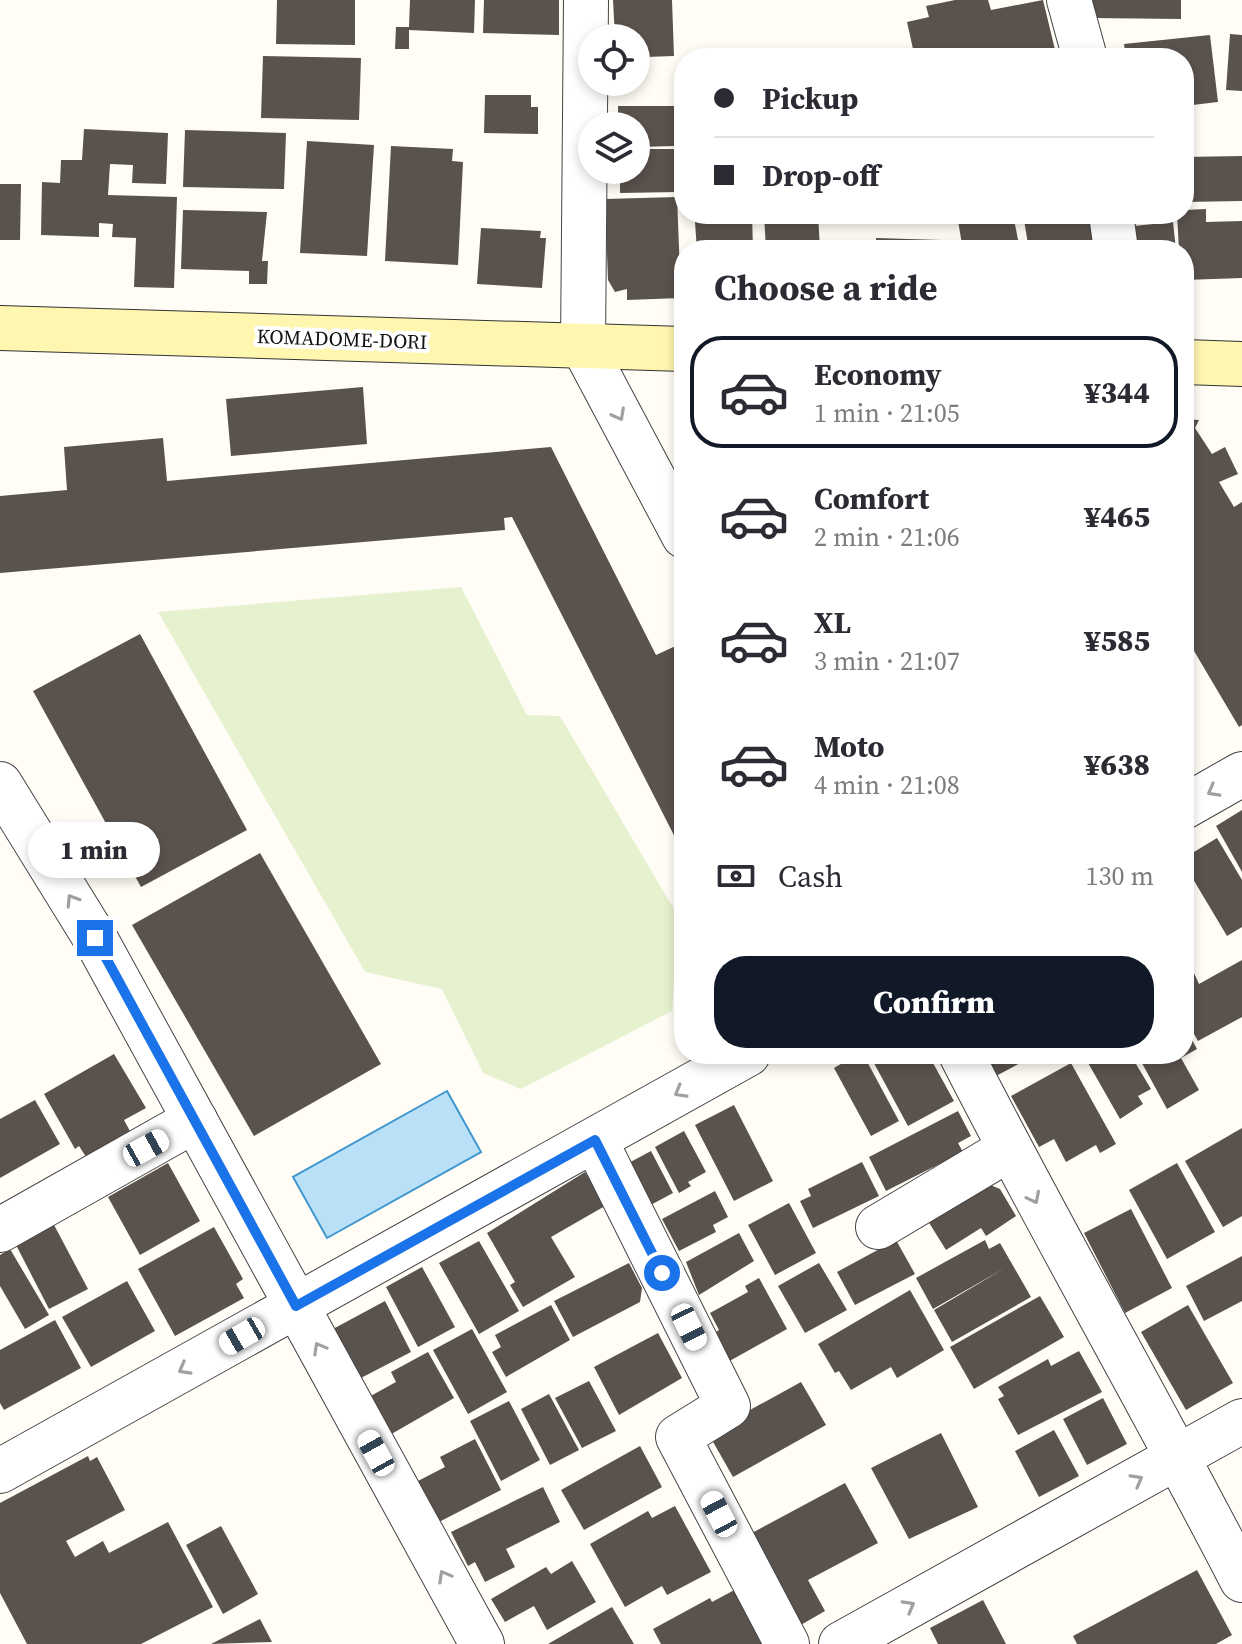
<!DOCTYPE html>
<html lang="en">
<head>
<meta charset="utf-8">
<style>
	body { margin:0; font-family:"Source Serif 4",serif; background:#f2f2f3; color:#2b2b33; height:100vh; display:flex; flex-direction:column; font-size:30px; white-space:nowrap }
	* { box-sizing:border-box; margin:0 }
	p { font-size:26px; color:#7c7c81 }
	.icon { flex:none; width:44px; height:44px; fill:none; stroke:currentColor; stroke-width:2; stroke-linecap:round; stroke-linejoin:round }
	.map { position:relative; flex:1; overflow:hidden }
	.panel { position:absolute; left:674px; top:240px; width:520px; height:824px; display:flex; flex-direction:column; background:#fff; border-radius:32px; box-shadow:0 4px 12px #0003 }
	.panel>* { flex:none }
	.guide { position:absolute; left:674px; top:48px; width:520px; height:176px; border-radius:32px; box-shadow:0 4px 12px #0003; display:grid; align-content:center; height:176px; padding:0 40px; background:#fff }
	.tools { position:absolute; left:578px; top:24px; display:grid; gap:16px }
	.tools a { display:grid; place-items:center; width:72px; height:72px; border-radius:50%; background:#fff; box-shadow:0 4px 12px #0003; font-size:40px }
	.end { position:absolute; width:36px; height:36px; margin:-18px; border:10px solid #1a73e8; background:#fff; box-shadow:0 0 0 4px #fff }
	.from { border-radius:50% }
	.bubble { position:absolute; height:56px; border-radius:28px; background:#fff; box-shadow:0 4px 12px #0003; font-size:26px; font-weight:800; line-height:56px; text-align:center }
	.car { position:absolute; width:24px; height:48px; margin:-24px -12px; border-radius:10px; box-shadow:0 0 6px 2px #0007; background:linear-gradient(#fff 24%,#345 0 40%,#fff 0 76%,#345 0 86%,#fff 0) }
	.guide b { display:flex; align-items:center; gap:28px; height:76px; font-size:30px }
	.guide b+b { border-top:2px solid #e1e1e2 }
	.guide i { width:20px; height:20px; background:#2b2b33 }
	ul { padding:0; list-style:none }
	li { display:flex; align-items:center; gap:24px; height:112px; margin:0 16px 12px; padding:0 24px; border:4px solid transparent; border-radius:32px }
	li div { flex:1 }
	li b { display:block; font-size:30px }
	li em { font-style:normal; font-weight:800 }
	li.current { border-color:#111827 }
	li>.icon { width:72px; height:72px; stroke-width:1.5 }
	h2 { padding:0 40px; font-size:36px; line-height:96px }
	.pay { display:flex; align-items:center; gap:20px; height:88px; padding:0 40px; font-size:30px }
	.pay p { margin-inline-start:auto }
	.button { display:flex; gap:16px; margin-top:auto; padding:16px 40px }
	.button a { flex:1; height:92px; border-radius:32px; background:#111827; color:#fff; font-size:32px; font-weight:800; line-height:92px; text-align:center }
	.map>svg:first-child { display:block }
	.pitch { fill:#e6f2cf }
	.water { fill:#b9e0f7; stroke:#3f96cf; stroke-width:2 }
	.building { fill:#5a524d }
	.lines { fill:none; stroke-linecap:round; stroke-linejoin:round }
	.street-casing { stroke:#444; stroke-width:46 }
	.secondary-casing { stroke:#333; stroke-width:46 }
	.street { stroke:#fff; stroke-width:44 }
	.secondary { stroke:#fff6b0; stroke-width:44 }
	.oneway { stroke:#a0a0a0 }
	.route { stroke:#1a73e8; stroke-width:10 }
	.labels { text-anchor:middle; stroke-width:8; stroke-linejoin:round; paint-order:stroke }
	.street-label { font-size:20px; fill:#111; stroke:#fff }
</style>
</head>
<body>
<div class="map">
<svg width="1242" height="1644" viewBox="0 0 1242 1644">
	<rect width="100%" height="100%" fill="#fffdf5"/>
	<polygon class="pitch" points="461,587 527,715 560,716 678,916 672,1011 521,1089 483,1073 442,989 365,972 158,612"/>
	<polygon class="water" points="447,1091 481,1152 327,1238 293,1177"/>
	<g class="building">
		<polygon points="277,0 355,0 355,45 276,44"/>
		<polygon points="410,0 475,0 474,33 409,30 409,49 395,49 396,27 409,27"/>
		<polygon points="484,0 559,0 559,35 483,33"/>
		<polygon points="613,0 672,0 674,56 645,57 645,51 636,51 636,38 615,38"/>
		<polygon points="955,0 988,0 991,10 1043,0 1057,58 915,58 907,22 929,17 926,6"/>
		<polygon points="1084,0 1181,0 1181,19 1091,18"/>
		<polygon points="1230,34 1242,35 1242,91 1226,90"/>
		<polygon points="1210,35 1218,102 1184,106 1184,58 1126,58 1124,44"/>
		<polygon points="263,56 361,58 359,120 261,118"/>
		<polygon points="485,95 531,95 531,107 538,107 538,134 484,133"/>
		<polygon points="618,106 676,106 677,146 636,147 636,126 618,126"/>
		<polygon points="84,129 168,133 166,184 132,183 133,165 110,164 108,195 177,197 174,288 134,287 136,238 112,237 113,224 99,223 99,237 41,235 42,182 60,183 61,160 82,160"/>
		<polygon points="185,130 286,133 284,189 183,187"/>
		<polygon points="307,141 374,145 367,256 300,253"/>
		<polygon points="391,146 453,149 452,161 463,162 458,265 385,261"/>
		<polygon points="636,149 677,149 678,192 620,193 620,170 636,170"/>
		<polygon points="1242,156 1242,201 1184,202 1184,157"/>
		<polygon points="0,184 21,184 20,240 0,240"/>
		<polygon points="677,197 681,298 627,300 627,289 615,292 608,280 605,199"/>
		<polygon points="1206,209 1206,222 1242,221 1242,278 1184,280 1184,250 1179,250 1177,214 1184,214 1184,210"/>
		<polygon points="183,210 267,212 262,261 268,261 267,284 249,284 249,271 181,269"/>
		<polygon points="709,214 752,214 753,250 697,250 695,222 709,222"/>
		<polygon points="764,214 818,214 820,250 766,250"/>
		<polygon points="964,214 1013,214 1020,250 963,250 957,215"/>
		<polygon points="1023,214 1093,214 1099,250 1029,250"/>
		<polygon points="1173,222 1176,250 1136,250 1134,226"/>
		<polygon points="481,228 541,231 540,238 546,238 542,288 477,284"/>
		<polygon points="876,238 941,240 941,250 859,250 859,242 876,242"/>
		<polygon points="363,387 367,444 231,456 226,399"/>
		<polygon points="1184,419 1199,420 1195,428 1212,454 1225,447 1238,474 1219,482 1234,507 1242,502 1242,725 1239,727 1184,634"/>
		<polygon points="163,438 167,481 551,447 656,655 680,644 684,652 684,855 512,517 504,518 505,530 0,573 0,496 67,490 64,447"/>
		<polygon points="140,634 247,830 141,887 33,691"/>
		<polygon points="1242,810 1242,872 1216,826"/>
		<polygon points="1217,838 1242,880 1242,927 1227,936 1184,864 1184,858"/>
		<polygon points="260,853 381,1064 254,1136 132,925"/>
		<polygon points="1242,960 1242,1017 1198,1041 1184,1016 1184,979 1194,973 1199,984"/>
		<polygon points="1184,1025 1197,1049 1181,1058 1199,1090 1167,1109 1137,1054 1184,1054"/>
		<polygon points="114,1054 146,1108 124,1120 132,1135 88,1160 79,1146 75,1149 44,1094"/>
		<polygon points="858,1054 863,1054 899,1121 871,1136 834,1068"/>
		<polygon points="869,1054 928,1054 954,1101 908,1126"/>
		<polygon points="984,1054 1037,1054 996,1076"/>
		<polygon points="1083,1054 1130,1054 1151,1089 1138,1096 1143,1104 1120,1119"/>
		<polygon points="1071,1063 1116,1144 1100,1153 1096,1145 1066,1162 1054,1139 1039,1147 1011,1096"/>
		<polygon points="35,1100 60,1144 0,1178 0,1119"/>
		<polygon points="734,1105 773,1181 734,1201 695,1125"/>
		<polygon points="958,1111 971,1136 958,1143 963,1152 886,1191 869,1157"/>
		<polygon points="1242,1128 1242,1216 1223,1227 1185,1161"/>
		<polygon points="684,1131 706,1172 688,1182 691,1186 679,1193 655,1147"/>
		<polygon points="651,1151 673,1193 645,1208 623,1166"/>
		<polygon points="862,1162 879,1196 813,1228 800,1201 811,1196 808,1189"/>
		<polygon points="168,1163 200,1221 140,1255 108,1197"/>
		<polygon points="1177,1163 1215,1232 1167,1259 1129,1190"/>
		<polygon points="585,1172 605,1206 551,1237 575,1277 523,1307 510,1285 515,1282 487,1233"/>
		<polygon points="983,1182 1000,1189 1016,1216 986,1236 981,1228 946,1250 928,1221"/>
		<polygon points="715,1191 728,1217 713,1225 716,1232 679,1251 662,1219"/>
		<polygon points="789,1203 816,1253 775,1275 748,1225"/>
		<polygon points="1131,1209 1172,1288 1125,1313 1084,1233"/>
		<polygon points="53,1223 88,1289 49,1309 15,1243"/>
		<polygon points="214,1227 243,1279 236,1284 244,1298 175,1336 138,1269"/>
		<polygon points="739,1233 754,1261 699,1295 686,1262"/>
		<polygon points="896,1240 915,1274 855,1305 837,1272"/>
		<polygon points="985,1240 989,1249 1000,1243 1031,1297 952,1342 934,1310 1005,1268 933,1309 916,1278"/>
		<polygon points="479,1241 519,1311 479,1334 439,1263"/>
		<polygon points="10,1249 49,1315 25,1329 0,1286 0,1255"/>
		<polygon points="1242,1256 1242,1301 1204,1321 1186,1286"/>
		<polygon points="629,1263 642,1288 640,1302 573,1337 554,1301"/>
		<polygon points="819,1263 847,1310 805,1333 778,1286"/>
		<polygon points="422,1267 455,1327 418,1347 386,1287"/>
		<polygon points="759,1278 787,1329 726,1363 710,1336 719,1330 710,1313 748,1292 745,1286"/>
		<polygon points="127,1281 155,1331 91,1367 62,1317"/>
		<polygon points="910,1290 944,1350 897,1378 891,1367 851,1390 839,1371 835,1373 818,1344"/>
		<polygon points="1040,1296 1064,1337 974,1389 950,1347"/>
		<polygon points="385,1301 411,1352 359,1379 333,1329"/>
		<polygon points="551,1305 570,1340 506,1377 492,1352 501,1347 495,1335"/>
		<polygon points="1188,1305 1233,1383 1186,1410 1141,1332"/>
		<polygon points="55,1320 81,1368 4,1410 0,1403 0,1350"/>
		<polygon points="472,1329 507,1392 468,1414 433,1350"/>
		<polygon points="658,1333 682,1378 619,1415 594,1367"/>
		<polygon points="1079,1351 1102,1392 1018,1435 998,1399 1004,1396 998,1387 1048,1359 1051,1366"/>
		<polygon points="428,1352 454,1398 388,1436 367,1398 396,1382 391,1372"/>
		<polygon points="589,1381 616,1431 582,1448 555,1398"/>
		<polygon points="801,1382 826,1425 733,1477 708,1433"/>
		<polygon points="549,1394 579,1450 550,1465 521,1409"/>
		<polygon points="1103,1398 1127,1444 1087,1465 1063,1419"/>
		<polygon points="509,1401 540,1460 501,1481 470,1421"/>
		<polygon points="1054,1430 1079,1476 1039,1497 1015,1451"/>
		<polygon points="941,1433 978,1507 909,1539 871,1468"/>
		<polygon points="475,1439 501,1490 439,1522 418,1481 445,1467 440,1457"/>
		<polygon points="640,1446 662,1487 584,1530 561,1490"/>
		<polygon points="88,1456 90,1461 97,1457 125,1510 66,1541 75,1557 103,1541 109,1553 168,1522 213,1607 141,1644 27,1644 0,1593 0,1503"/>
		<polygon points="845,1483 878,1543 808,1580 825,1611 799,1626 750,1534"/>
		<polygon points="543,1487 560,1522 506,1549 515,1567 485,1582 475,1562 468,1566 451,1532"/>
		<polygon points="675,1506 711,1572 667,1595 662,1586 625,1607 590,1544 648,1511 652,1518"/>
		<polygon points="221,1526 258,1594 223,1614 186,1545"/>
		<polygon points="572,1561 596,1602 547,1630 534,1606 505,1622 491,1599 546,1567 551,1574"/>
		<polygon points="1197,1570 1232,1635 1216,1644 1077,1644 1073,1636"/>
		<polygon points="740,1587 767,1644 661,1644 653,1629 710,1598 712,1602"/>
		<polygon points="983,1600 1006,1644 938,1644 930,1628"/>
		<polygon points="612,1607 634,1644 548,1644"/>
		<polygon points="260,1619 272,1642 211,1644"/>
	</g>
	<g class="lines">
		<defs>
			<g id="street">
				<polyline points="586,0 583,346 684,536"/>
				<polyline points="1069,0 1085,58"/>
				<polyline points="1111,214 1116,250"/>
				<polyline points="0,784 95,938 482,1644"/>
				<polyline points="1184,807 1242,774"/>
				<path d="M961,1054C1051,1231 1151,1403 1242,1580"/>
				<polyline points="595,1140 728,1406 678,1437 787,1644"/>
				<polyline points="878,1227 1009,1149"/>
				<polyline points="0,1230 195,1120"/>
				<polyline points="0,1471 748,1054"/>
				<polyline points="841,1644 1242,1421"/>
			</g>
			<g id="secondary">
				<polyline points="0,328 684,349"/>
				<polyline points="1184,362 1242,364"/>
			</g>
		</defs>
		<use href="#street" class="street-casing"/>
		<use href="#secondary" class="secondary-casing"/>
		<use href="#street" class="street"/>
		<use href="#secondary" class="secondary"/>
	</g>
	<defs><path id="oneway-chevron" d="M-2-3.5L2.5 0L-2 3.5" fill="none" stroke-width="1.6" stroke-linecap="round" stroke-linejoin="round" transform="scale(2)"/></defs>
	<g class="oneway">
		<use href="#oneway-chevron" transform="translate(619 415) rotate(62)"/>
		<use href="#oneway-chevron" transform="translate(1213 791) rotate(151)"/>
		<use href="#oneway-chevron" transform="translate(72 900) rotate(-122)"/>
		<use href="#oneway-chevron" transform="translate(680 1092) rotate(150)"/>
		<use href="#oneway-chevron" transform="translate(1034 1198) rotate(63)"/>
		<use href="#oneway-chevron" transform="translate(319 1348) rotate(-119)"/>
		<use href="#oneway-chevron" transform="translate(184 1369) rotate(151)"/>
		<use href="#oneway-chevron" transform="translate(1137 1480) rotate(-29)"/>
		<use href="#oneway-chevron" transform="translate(444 1576) rotate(-119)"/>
		<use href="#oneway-chevron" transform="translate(909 1606) rotate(-29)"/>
	</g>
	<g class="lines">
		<polyline class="route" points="95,938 296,1306 595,1140 662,1273"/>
	</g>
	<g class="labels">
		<g class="street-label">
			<text transform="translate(342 339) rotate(2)" y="7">KOMADOME-DORI</text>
		</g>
	</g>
</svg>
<div class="tools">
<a><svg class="icon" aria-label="locate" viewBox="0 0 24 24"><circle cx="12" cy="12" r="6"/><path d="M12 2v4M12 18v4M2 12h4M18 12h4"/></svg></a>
<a><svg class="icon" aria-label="layers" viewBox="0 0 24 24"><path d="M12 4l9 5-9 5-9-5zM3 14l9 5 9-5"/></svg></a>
</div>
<i class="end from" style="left:662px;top:1273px"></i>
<i class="end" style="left:95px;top:938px"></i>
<div class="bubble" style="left:28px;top:822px;width:132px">1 min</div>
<i class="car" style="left:146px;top:1148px;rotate:61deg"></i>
<i class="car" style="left:689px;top:1327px;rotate:154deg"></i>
<i class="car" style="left:242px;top:1336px;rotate:240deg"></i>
<i class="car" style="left:376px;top:1453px;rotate:331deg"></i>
<i class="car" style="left:719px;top:1514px;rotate:332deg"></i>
<div class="guide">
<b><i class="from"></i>Pickup</b>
<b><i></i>Drop-off</b>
</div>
<section class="panel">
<h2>Choose a ride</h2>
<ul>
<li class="current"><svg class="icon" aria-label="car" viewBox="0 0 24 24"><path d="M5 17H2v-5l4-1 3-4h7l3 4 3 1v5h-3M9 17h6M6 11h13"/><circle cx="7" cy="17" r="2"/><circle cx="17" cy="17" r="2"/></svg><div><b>Economy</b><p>1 min · 21:05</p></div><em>¥344</em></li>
<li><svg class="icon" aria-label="car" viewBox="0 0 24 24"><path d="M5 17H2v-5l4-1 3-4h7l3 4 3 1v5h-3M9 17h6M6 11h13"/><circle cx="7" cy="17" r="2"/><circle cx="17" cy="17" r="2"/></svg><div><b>Comfort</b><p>2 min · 21:06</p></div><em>¥465</em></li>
<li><svg class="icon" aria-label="car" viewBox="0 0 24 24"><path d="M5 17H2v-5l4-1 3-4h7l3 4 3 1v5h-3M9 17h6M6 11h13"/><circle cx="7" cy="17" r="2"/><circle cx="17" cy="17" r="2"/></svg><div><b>XL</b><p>3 min · 21:07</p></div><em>¥585</em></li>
<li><svg class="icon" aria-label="car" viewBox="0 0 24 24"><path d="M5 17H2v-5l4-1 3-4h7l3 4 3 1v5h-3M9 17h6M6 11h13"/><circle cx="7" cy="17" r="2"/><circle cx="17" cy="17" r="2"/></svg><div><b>Moto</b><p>4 min · 21:08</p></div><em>¥638</em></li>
</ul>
<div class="pay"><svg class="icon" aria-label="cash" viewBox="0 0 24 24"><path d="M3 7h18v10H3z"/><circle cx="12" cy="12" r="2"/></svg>Cash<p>130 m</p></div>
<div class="button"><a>Confirm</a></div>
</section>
</div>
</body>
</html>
